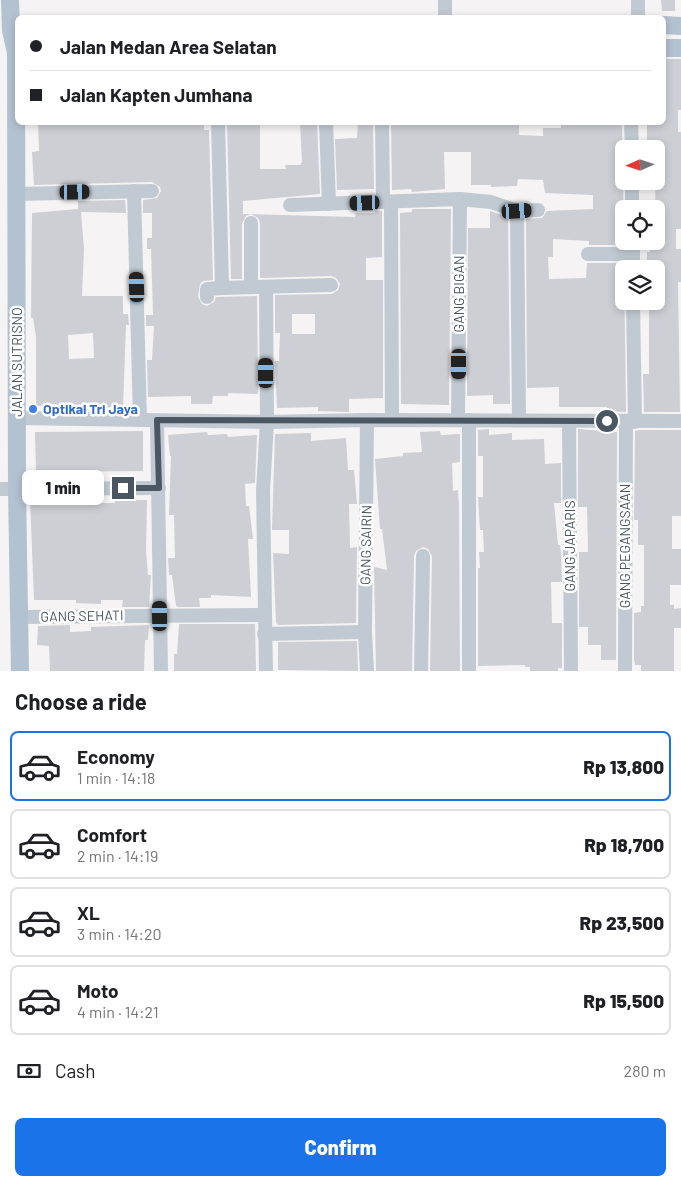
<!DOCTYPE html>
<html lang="en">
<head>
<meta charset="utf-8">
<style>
	body { margin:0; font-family:Barlow,sans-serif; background:#f2f2f2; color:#202124; height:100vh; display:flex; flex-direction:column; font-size:19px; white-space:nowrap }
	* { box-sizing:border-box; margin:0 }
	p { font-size:16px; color:#757577 }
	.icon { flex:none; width:28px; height:28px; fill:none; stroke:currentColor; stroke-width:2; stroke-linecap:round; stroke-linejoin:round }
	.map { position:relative; height:671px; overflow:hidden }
	.sheet { display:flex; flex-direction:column; background:#fff; flex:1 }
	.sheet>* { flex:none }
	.top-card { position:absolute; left:15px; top:15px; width:651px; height:110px; border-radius:8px; box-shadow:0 2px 8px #0003; display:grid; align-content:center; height:110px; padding:0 15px; background:#fff }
	.needle { width:32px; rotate:267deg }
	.buttons { position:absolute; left:615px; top:140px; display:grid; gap:10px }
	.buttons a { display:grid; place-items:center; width:50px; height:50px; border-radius:8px; background:#fff; box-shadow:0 2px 8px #0003; font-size:25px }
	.end { position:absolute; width:22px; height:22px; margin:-11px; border:6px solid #4a5661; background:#fff; box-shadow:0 0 0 2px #fff }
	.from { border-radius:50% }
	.bubble { position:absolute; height:35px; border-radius:8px; background:#fff; box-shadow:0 2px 8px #0003; font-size:16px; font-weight:800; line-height:35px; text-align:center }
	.car { position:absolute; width:15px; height:30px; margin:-15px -8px; border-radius:6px; box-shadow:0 0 4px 1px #0007; background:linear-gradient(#222 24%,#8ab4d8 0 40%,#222 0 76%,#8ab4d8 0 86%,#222 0) }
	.top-card b { display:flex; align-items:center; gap:18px; height:48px; font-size:19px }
	.top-card b+b { border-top:1px solid #e0e0e0 }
	.top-card i { width:12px; height:12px; background:#202124 }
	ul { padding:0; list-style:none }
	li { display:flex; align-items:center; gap:15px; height:70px; margin:0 10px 8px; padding:0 5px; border:2px solid #e0e0e0; border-radius:8px }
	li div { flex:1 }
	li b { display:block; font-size:19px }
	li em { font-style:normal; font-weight:800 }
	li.active { border-color:#1a73e8 }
	li>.icon { width:45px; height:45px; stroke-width:1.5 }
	h2 { padding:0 15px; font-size:22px; line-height:60px }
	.pay { display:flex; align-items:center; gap:12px; height:55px; padding:0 15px; font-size:19px }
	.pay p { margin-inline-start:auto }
	.cta { display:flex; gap:10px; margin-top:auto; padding:10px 15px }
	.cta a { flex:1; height:58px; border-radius:8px; background:#1a73e8; color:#fff; font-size:20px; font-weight:800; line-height:58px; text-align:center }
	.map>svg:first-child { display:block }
	.building { fill:#cdcfd5; fill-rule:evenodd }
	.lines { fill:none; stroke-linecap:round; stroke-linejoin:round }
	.minor { stroke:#c1cad2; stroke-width:14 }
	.major { stroke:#b3c2d1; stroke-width:18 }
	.route { stroke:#4a5661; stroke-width:6 }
	.shop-dot { fill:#3f7fe0; stroke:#fff; stroke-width:2 }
	.labels { text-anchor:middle; stroke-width:5; stroke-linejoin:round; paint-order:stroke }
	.street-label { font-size:14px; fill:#4a5661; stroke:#fff }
	.shop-label { font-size:14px; font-weight:bold; fill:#366cbe; stroke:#fff; text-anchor:start }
</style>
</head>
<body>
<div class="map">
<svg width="681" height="671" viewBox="0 0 681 671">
	<rect width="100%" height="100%" fill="#f5f3f3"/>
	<g class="building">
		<polygon points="661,0 675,0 675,11 662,11"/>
		<polygon points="664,59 681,59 681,110 678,110 678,132 681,132 681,229 676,229 676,249 681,249 681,282 678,282 680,412 644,412 643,374 649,374 649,301 656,301 656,269 647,269 647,252 650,252 650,241 656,241 655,181 657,181 657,149 647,149 647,122 664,122"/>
		<polygon points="38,122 204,122 204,130 209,130 213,280 203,281 200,284 198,297 202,304 207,306 214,302 216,297 257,296 258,394 228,393 228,396 213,396 212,404 191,404 191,396 148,397 147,360 152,360 154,326 146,326 146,315 153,315 151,249 147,249 147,238 152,238 152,213 143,213 143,200 157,198 161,191 160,187 152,182 34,185 32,152 39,151"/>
		<path d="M227,122H260V169H286L285,165H300L302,162L300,122H317L320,194L243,201V214L355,217L356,213H375V211H382V257L366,258V280H383V398L349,399V412L318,411V407L277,408L275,361H279L280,333H275V295L332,294L338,290L340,284L336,278L331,276L260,278V223L258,218L251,214L246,216L242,223V279H231ZM292,314H315V334H292Z"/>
		<polygon points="358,122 373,122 374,189 337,190 335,139 357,138"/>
		<polygon points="391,122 519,122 519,135 543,136 543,128 561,128 561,122 622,122 624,245 589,245 589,241 553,239 553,257 548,257 549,279 586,278 587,263 624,263 626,412 607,411 607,407 559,407 559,387 527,388 526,219 542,218 547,211 593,209 593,195 545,193 543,180 518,179 517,186 491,187 491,185 471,185 471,152 444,152 445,189 412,192 411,189 392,190"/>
		<path d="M125,200L126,213L81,212L84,249L82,296H123V314H128L129,325H126L123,408L78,407V405L36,406V337L33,318H31L32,213L78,209V201ZM93,333L94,358L69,359L68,335Z"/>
		<polygon points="412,209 451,209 449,405 401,404 400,213 412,212"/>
		<polygon points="490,211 508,217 510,404 493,404 493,395 467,396 468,228 490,228"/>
		<polygon points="489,429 489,435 512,433 512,440 544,439 545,464 561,463 561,503 554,503 558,545 560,545 561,553 562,582 551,582 552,623 562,623 562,668 558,668 558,671 530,671 530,667 525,667 525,665 478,666 478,568 480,568 479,552 484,552 483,530 480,530 478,497 483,497 483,456 478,456 478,430"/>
		<polygon points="578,429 617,432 616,660 601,660 601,645 588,645 588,627 579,627 579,552 588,552 587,507 578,507"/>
		<polygon points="639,430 681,430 681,516 672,516 672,549 681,549 681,585 670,585 670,605 674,605 674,609 681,608 681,628 674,628 674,671 641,671 641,665 635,665 634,659 634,613 641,612 641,606 644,606 644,545 638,545 638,520 634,520 635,431"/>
		<polygon points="143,431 143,471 36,472 35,432"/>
		<polygon points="440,431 441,435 460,434 460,462 452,463 453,491 458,490 459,507 460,671 430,671 432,556 428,549 423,547 416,551 414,556 412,671 376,671 374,567 387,570 382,529 380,529 375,459 403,456 403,453 422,452 420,432"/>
		<polygon points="207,432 208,435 227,434 228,437 257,435 255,483 245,484 246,506 249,506 253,539 248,539 251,597 211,595 211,598 199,598 200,607 178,607 176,606 172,575 169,575 168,558 175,558 174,515 169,515 171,456 170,456 168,435"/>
		<polygon points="311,433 311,441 346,438 348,470 354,470 357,504 349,504 350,548 357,547 356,623 278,625 276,622 273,553 289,554 289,530 272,530 275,434"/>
		<polygon points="68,497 68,503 115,503 115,500 147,500 146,551 148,575 151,575 149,607 122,607 123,600 101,600 101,604 76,603 76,600 34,600 30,498"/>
		<polygon points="179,624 255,624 256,671 174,671 174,654 177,654"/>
		<polygon points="70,625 70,632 91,631 91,627 149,625 148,640 145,640 144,671 50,671 49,646 37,645 38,626"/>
		<polygon points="357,641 358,671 278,670 278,642"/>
	</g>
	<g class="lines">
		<g class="minor">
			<polyline points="445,0 445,18"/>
			<polyline points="638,0 638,18"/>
			<polyline points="218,122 222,288 331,285"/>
			<polyline points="326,122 329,204"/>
			<polyline points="382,122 383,202"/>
			<polyline points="631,122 632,149"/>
			<polyline points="632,181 632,209"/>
			<polyline points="134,191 140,420"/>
			<polyline points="16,194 152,191"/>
			<polyline points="391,202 392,420"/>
			<polyline points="290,205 460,199 491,202 517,211 519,420"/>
			<polyline points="517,211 538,210"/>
			<polyline points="251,223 251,287"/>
			<polyline points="633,241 633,269"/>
			<polyline points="588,254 633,254"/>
			<polyline points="207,297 207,289 222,288"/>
			<polyline points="633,301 635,422"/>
			<polyline points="17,418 267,422 367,420 681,421"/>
			<polyline points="458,420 460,199"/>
			<polyline points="469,420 469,671"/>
			<polyline points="157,421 161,671"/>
			<polyline points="569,421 571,671"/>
			<polyline points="0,489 159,488"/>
			<polyline points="19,617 264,615"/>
			<polyline points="264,634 365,632"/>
			<polyline points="266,671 263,491 267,422 266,287"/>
			<polyline points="367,671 365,632 367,420"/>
			<polyline points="421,671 423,556"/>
			<polyline points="625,671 626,422"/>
		</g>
		<g class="major">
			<polyline points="10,0 11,30 16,53 17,489 20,671"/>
			<polyline points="664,25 681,26"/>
			<polyline points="664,48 681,48"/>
		</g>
	</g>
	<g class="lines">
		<polyline class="route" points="123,488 159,488 157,420 607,421"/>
	</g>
	<circle class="shop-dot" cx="33" cy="409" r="5"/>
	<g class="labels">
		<g class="street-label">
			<text transform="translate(459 294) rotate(-90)" y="5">GANG BIGAN</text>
			<text transform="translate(17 362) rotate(-90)" y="5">JALAN SUTRISNO</text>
			<text transform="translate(366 545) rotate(-89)" y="5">GANG SAIRIN</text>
			<text transform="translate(570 546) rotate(-90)" y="5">GANG JAPARIS</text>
			<text transform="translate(625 546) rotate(-90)" y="5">GANG PEGANGSAAN</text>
			<text transform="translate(82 616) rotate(-1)" y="5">GANG SEHATI</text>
		</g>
		<g class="shop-label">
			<text x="43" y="414">Optikal Tri Jaya</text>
		</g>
	</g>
</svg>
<div class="buttons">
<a><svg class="needle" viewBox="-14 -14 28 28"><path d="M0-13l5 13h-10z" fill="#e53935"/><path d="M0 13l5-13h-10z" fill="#757577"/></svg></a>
<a><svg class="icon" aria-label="locate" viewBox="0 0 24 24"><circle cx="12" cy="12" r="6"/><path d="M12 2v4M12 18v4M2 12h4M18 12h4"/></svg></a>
<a><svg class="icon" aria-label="layers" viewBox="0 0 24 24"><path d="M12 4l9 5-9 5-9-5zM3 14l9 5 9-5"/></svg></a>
</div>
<i class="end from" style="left:607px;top:421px"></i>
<i class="end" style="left:123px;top:488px"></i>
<div class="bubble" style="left:22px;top:470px;width:82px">1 min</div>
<i class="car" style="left:75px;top:192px;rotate:89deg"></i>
<i class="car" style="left:365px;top:203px;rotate:268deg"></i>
<i class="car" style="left:517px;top:211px;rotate:87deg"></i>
<i class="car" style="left:137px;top:287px;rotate:358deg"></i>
<i class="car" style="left:459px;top:364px;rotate:180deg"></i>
<i class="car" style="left:266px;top:373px;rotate:0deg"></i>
<i class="car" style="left:160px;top:616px;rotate:359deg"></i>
<div class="top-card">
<b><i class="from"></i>Jalan Medan Area Selatan</b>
<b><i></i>Jalan Kapten Jumhana</b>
</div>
</div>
<section class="sheet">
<h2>Choose a ride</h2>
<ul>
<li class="active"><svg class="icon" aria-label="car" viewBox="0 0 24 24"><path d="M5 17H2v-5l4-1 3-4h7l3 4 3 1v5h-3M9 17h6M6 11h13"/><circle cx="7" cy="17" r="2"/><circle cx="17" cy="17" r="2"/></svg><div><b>Economy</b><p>1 min · 14:18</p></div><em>Rp 13,800</em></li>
<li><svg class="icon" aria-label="car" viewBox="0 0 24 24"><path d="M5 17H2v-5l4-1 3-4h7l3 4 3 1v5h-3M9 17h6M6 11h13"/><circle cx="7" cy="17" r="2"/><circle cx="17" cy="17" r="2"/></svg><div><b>Comfort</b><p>2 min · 14:19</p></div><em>Rp 18,700</em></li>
<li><svg class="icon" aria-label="car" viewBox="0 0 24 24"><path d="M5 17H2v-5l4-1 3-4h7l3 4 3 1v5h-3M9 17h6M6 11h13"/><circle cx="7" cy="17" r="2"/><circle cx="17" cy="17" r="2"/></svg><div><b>XL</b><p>3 min · 14:20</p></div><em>Rp 23,500</em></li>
<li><svg class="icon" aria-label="car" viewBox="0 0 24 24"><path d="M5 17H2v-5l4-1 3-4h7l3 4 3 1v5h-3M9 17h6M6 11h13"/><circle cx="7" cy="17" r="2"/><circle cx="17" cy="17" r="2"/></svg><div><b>Moto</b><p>4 min · 14:21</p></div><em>Rp 15,500</em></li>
</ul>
<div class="pay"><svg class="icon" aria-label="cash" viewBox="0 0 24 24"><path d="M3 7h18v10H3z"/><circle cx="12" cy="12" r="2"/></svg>Cash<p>280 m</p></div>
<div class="cta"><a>Confirm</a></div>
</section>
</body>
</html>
